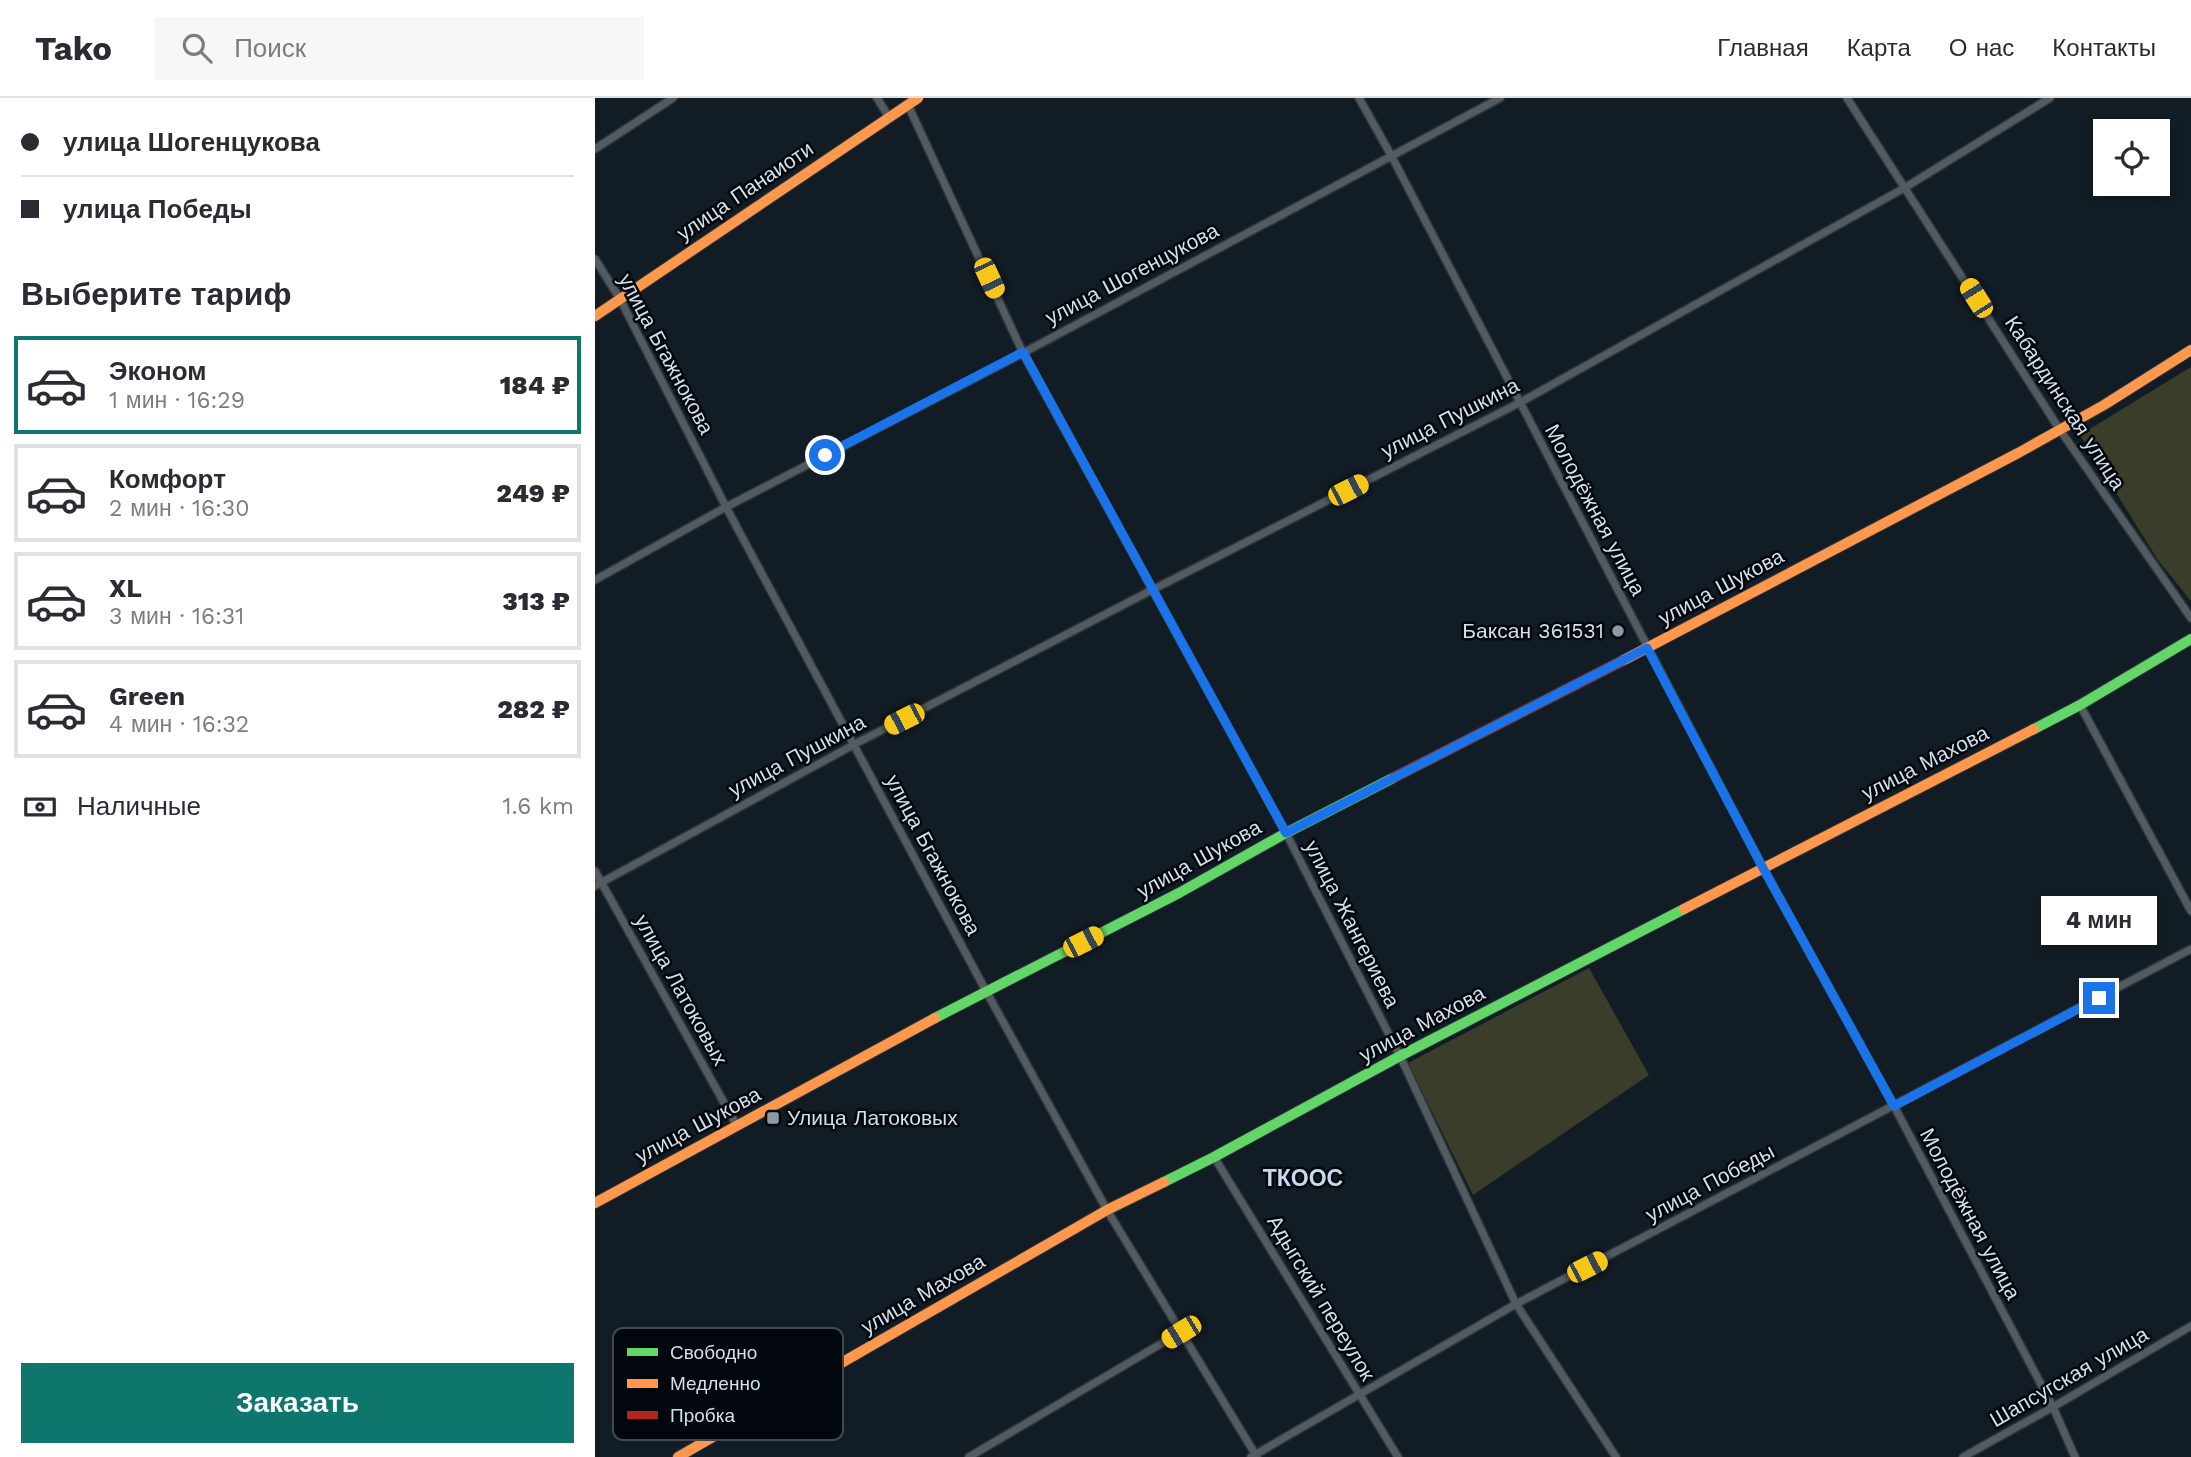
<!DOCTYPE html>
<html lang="ru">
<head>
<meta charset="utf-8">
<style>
	body { margin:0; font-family:"Work Sans",sans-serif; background:#f7f7f7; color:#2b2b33; height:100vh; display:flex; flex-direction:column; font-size:26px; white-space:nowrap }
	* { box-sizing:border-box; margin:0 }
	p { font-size:23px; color:#7c7c81 }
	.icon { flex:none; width:38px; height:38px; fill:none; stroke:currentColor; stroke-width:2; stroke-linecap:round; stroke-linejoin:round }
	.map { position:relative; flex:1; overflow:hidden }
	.details { display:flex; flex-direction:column; background:#fff; width:595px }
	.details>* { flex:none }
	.banner { display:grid; align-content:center; height:154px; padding:0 21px; background:#fff }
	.fabs { position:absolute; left:1498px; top:21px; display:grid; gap:14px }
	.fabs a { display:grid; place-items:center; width:77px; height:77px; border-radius:0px; background:#fff; box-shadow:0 4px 10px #0003; font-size:35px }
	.end { position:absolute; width:32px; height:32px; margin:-16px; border:9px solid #1a73e8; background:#fff; box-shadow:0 0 0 4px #fff }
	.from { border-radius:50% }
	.bubble { position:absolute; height:49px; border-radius:0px; background:#fff; box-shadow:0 4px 10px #0003; font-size:23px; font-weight:800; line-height:49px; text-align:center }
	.car { position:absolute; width:21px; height:42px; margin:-21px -10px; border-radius:9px; box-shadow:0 0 5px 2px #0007; background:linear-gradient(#f5c518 24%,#345 0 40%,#f5c518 0 76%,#345 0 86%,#f5c518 0) }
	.banner b { display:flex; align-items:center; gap:24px; height:66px; font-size:26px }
	.banner b+b { border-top:2px solid #e1e1e2 }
	.banner i { width:18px; height:18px; background:#2b2b33 }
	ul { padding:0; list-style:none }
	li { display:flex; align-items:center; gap:21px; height:98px; margin:0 14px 10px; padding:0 7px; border:4px solid #e1e1e2; border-radius:0px }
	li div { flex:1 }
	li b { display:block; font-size:26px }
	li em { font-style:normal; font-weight:800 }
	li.on { border-color:#0f766e }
	li>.icon { width:63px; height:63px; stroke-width:1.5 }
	h2 { padding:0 21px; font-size:32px; line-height:84px }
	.pay { display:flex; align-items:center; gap:18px; height:77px; padding:0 21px; font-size:26px }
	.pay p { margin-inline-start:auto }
	.primary-button { display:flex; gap:14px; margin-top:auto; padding:14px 21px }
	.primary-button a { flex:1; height:80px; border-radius:0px; background:#0f766e; color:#fff; font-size:28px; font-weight:800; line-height:80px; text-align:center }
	header { display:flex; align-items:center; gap:42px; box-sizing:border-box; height:98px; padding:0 35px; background:#fff; border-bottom:2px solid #e1e1e2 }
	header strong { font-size:33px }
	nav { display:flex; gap:38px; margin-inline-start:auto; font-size:24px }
	.search { width:490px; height:63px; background:#f7f7f7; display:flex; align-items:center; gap:18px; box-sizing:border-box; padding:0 24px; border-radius:0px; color:#7c7c81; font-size:26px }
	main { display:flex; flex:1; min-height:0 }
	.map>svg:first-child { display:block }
	.green { fill:#3a3d29 }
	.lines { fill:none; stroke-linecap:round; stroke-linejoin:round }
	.street-casing { stroke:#2f373d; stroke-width:10 }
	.fast-casing { stroke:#2f373d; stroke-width:12 }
	.slow-casing { stroke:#2f373d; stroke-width:12 }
	.jam-casing { stroke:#2f373d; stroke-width:12 }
	.street { stroke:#535b61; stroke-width:7 }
	.fast { stroke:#63d668; stroke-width:10 }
	.slow { stroke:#ff974d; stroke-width:10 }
	.jam { stroke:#b3261e; stroke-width:10 }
	.route { stroke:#1a73e8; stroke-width:9 }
	.poi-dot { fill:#8f9ba4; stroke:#02070d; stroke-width:2.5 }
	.labels { text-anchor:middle; stroke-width:5; stroke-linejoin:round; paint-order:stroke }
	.street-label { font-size:21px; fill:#d3dfe9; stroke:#02070d }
	.poi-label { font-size:21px; fill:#d3dfe9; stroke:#02070d; text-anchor:end }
	.neighbourhood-label { font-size:23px; font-weight:bold; fill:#c4dbef; stroke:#02070d }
	.key { fill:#02070d; stroke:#41484f; stroke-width:2 }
	.key-label { font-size:19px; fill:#d3dfe9 }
</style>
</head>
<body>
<header>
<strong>Tako</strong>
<div class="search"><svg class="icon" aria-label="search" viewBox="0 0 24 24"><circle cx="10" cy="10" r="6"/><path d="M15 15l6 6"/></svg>Поиск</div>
<nav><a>Главная</a><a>Карта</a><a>О нас</a><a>Контакты</a></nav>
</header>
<main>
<section class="details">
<div class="banner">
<b><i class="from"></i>улица Шогенцукова</b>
<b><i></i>улица Победы</b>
</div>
<h2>Выберите тариф</h2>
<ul>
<li class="on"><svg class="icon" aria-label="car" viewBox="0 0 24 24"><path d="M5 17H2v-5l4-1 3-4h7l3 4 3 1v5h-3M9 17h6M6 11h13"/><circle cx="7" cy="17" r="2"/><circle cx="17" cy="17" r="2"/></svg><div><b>Эконом</b><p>1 мин · 16:29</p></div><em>184 ₽</em></li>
<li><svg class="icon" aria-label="car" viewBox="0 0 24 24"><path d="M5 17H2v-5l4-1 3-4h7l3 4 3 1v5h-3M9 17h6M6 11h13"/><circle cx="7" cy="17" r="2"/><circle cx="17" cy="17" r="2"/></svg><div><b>Комфорт</b><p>2 мин · 16:30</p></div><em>249 ₽</em></li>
<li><svg class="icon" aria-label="car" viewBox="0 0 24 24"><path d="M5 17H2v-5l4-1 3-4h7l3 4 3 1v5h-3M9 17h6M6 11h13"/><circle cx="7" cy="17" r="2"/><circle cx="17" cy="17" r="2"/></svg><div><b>XL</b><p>3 мин · 16:31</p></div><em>313 ₽</em></li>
<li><svg class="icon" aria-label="car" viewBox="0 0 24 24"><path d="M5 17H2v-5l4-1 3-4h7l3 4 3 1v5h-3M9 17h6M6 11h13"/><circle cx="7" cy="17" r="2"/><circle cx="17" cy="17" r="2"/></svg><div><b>Green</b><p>4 мин · 16:32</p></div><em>282 ₽</em></li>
</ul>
<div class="pay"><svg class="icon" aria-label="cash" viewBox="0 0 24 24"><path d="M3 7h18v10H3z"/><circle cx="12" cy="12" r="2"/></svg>Наличные<p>1.6 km</p></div>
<div class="primary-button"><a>Заказать</a></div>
</section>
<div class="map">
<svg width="1596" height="1359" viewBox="0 0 1596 1359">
	<rect width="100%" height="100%" fill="#121c24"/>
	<g class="green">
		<polygon points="1596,269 1596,503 1563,462 1485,337"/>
		<polygon points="994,870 1054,977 878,1097 813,965"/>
	</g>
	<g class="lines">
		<defs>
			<g id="street">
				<polyline points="282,0 294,19"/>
				<polyline points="764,0 796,57 1168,770 1299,1008 1458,1309 1480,1359"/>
				<polyline points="1252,0 1465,332 1596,520"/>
				<polyline points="313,7 428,255 691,735 805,958 921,1206 1021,1359"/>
				<polyline points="0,51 78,0"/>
				<polyline points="0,161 25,201 131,409 391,893 512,1112 662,1359"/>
				<polyline points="0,482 131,409 428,255 905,0"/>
				<polyline points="1485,607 1596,813"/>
				<polyline points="0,773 142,1028"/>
				<polyline points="0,788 260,646 557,492 924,305 1311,89 1455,0"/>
				<polyline points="619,1059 803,1359"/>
				<polyline points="374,1359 586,1234"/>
				<polyline points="656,1359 921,1206 1596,851"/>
				<polyline points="1368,1359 1458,1309 1596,1228"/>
			</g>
			<g id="fast">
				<polyline points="1439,631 1485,607 1596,541"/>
				<polyline points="340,920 584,795 691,735 798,680"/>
				<polyline points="569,1084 619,1059 805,958 1089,811"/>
			</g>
			<g id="slow">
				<polyline points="0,218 323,0"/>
				<polyline points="1027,563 1425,354 1509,307 1596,252"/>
				<polyline points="1089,811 1439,631"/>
				<polyline points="0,1105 340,920"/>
				<polyline points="83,1359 512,1112 569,1084"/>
			</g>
			<polyline id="jam" points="798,680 1027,563"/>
		</defs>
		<use href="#street" class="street-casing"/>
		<use href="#fast" class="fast-casing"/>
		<use href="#slow" class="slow-casing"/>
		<use href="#jam" class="jam-casing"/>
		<use href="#street" class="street"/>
		<use href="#fast" class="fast"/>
		<use href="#slow" class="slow"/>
		<use href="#jam" class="jam"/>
	</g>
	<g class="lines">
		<polyline class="route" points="230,357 428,254 691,735 1052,550 1168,770 1299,1008 1504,900"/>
	</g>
	<g class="poi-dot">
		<circle cx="1023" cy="533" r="7"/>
		<rect x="171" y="1013" width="14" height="14" rx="3.5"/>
	</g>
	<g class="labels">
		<g class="street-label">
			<text transform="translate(150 93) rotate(-34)" y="7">улица Панаиоти</text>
			<text transform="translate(537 176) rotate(-28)" y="7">улица Шогенцукова</text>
			<text transform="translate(71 256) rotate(62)" y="7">улица Бгажнокова</text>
			<text transform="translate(1470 305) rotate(57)" y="7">Кабардинская улица</text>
			<text transform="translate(855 320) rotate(-27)" y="7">улица Пушкина</text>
			<text transform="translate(1000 412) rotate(62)" y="7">Молодёжная улица</text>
			<text transform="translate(1126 489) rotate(-28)" y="7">улица Шукова</text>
			<text transform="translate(202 658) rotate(-28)" y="7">улица Пушкина</text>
			<text transform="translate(1330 665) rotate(-27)" y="7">улица Махова</text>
			<text transform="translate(338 757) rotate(62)" y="7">улица Бгажнокова</text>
			<text transform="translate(604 761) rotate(-29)" y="7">улица Шукова</text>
			<text transform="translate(757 826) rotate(63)" y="7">улица Жангериева</text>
			<text transform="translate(86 892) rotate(61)" y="7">улица Латоковых</text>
			<text transform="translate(827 926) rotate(-28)" y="7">улица Махова</text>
			<text transform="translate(103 1027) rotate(-28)" y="7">улица Шукова</text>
			<text transform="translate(1115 1085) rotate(-28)" y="7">улица Победы</text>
			<text transform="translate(1375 1116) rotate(62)" y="7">Молодёжная улица</text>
			<text transform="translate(328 1196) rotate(-30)" y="7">улица Махова</text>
			<text transform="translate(726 1200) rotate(59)" y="7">Адыгский переулок</text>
			<text transform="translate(1474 1279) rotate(-30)" y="7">Шапсугская улица</text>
		</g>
		<g class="poi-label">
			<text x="1009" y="540">Баксан 361531</text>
			<text x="192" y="1027" text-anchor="start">Улица Латоковых</text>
		</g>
		<g class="neighbourhood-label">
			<text x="708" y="1088">ТКООС</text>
		</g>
	</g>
	<rect x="18" y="1230" width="230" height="112" rx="10" class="key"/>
	<rect x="32" y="1250" width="31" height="8" fill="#63d668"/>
	<rect x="32" y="1281" width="31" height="9" fill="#ff974d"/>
	<rect x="32" y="1313" width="31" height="8" fill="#b3261e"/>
	<g class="key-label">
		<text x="75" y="1261">Свободно</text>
		<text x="75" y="1292">Медленно</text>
		<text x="75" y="1324">Пробка</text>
	</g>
</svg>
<div class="fabs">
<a><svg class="icon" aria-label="locate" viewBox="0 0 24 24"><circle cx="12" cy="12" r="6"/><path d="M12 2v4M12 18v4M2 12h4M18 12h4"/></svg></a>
</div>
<i class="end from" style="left:230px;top:357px"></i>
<i class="end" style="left:1504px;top:900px"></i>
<div class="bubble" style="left:1446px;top:798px;width:116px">4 мин</div>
<i class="car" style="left:394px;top:180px;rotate:155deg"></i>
<i class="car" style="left:1381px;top:200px;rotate:328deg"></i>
<i class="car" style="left:753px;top:392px;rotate:63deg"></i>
<i class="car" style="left:309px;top:621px;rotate:243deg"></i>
<i class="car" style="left:488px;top:844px;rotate:63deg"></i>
<i class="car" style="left:992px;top:1169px;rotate:63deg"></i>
<i class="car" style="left:586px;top:1234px;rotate:239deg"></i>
</div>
</main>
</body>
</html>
